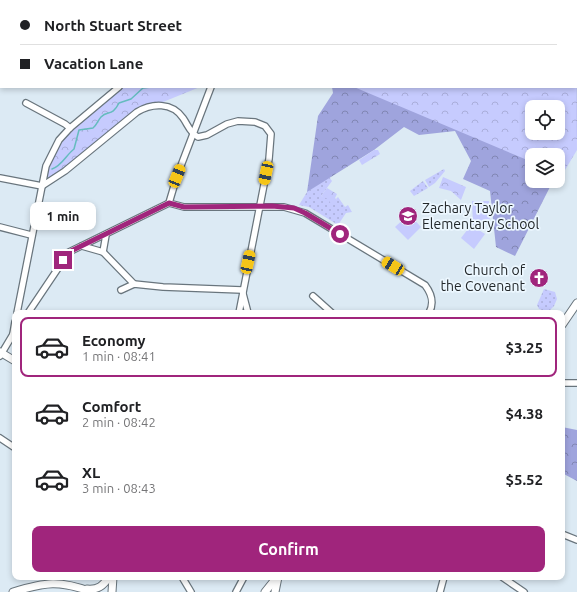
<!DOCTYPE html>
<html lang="en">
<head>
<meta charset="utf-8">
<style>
	body { margin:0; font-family:Ubuntu,sans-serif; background:#f2f2f2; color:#202124; height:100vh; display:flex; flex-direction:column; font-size:15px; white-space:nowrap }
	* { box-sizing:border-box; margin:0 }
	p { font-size:13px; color:#757577 }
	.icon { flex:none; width:22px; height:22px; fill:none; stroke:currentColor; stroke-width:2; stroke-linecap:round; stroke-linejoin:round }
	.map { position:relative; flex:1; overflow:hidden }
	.details { position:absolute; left:12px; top:310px; width:553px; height:270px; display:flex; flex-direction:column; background:#fff; border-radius:8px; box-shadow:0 2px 6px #0003 }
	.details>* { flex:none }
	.hud { position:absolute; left:0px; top:0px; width:577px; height:88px; box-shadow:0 2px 6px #0003; display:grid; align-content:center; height:88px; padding:0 20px; background:#fff }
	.buttons { position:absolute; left:525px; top:100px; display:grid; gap:8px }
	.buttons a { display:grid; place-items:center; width:40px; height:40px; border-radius:8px; background:#fff; box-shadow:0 2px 6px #0003; font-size:20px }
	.end { position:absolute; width:18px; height:18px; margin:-9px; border:5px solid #a0257c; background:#fff; box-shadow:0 0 0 2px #fff }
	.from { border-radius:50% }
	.bubble { position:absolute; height:28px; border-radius:8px; background:#fff; box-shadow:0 2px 6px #0003; font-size:13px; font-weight:600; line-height:28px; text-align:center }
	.car { position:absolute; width:12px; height:24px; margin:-12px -6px; border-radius:5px; box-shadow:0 0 3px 1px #0007; background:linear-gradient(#f5c518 24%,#345 0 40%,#f5c518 0 76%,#345 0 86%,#f5c518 0) }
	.hud b { display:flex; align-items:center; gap:14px; height:38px; font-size:15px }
	.hud b+b { border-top:1px solid #e0e0e0 }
	.hud i { width:10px; height:10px; background:#202124 }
	ul { padding:7px 0 0; list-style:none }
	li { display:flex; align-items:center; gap:12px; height:60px; margin:0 8px 6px; padding:0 12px; border:2px solid transparent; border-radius:8px }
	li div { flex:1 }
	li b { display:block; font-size:15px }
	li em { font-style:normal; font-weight:600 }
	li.active { border-color:#a0257c }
	li>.icon { width:36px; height:36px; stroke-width:1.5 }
	.cta { display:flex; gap:8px; margin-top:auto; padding:8px 20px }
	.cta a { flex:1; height:46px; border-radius:8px; background:#a0257c; color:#fff; font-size:16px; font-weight:600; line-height:46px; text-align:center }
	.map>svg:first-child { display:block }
	.grass { fill:url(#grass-dots) }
	.forest { fill:url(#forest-crowns); fill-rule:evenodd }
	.park { fill:url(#park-crowns); fill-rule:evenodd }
	.garden { fill:#c6cbfe }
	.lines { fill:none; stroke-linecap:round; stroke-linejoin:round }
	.stream { stroke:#65bcbe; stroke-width:1.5 }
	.street-casing { stroke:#69757d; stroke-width:8 }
	.secondary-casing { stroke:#69757d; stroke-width:9 }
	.street { stroke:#fff; stroke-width:5.5 }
	.secondary { stroke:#fff; stroke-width:7 }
	.route { stroke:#a0257c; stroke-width:5 }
	.labels { text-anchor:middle; stroke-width:3.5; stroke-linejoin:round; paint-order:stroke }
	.poi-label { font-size:14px; fill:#23282b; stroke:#ecf7ff; text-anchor:start }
</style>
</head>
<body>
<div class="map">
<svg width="577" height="592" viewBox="0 0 577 592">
	<defs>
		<pattern id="grass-dots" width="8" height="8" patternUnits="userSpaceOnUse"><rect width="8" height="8" fill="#c6cbfe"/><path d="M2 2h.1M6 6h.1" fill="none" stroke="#aaaeda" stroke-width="1.8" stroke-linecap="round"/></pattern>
		<pattern id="forest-crowns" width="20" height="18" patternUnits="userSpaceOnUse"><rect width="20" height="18" fill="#9fa4dd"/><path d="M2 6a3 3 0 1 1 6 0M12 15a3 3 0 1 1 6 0" fill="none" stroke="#8186b3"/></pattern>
		<pattern id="park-crowns" width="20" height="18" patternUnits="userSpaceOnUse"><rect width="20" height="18" fill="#c6cbfe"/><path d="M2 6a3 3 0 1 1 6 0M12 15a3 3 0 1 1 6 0" fill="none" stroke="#aaaeda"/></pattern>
	</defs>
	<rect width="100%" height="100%" fill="#dceaf4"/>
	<g class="grass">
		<polygon points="444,169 445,171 435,183 429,187 425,180"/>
		<polygon points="329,177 332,181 321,196 337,200 336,199 338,197 345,207 348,205 352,212 346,213 338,225 309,207 299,205 307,192"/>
		<polygon points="423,181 428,188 414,196 410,191"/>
		<polygon points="544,289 555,292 557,299 554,306 548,312 539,309 537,305"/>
	</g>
	<g class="forest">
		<path d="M576,20L577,139L558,155H532V181H553L515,256L496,247L490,191L463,179L471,161L455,131L419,135L404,127L374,150L307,192L318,116L333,93L332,87H576ZM532,107H558V133H532Z"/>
		<polygon points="562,427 577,430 577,481 562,473"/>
	</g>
	<g class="park">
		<path d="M576,36L577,150L562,175L558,173V155H532V162L354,87H576ZM532,107H558V133H532Z"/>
		<path d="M122,87H200L163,102H155L141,106L50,179L48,178C40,148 102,103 122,87Z"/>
		<polygon points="374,150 378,150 380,154 362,165 359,160"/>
		<polygon points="443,177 466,187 461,200 451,191 439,188"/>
		<polygon points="327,188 337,194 335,198 337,200 331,204 328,199 321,196"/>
	</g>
	<g class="garden">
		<polygon points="472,201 489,201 490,224 473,225"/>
		<polygon points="409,214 421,227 408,240 395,227"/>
		<polygon points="471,225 485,234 474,249 461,238"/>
	</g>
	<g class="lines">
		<g class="stream">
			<polyline points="489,0 490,1"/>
			<polyline points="576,59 577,60"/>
			<path d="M52,169C62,166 66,155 74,149L79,130L93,128C97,125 98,120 101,117C108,110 112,117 119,103L131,99L143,88L151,87"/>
		</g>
		<defs>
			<g id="street">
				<polyline points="169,0 169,1"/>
				<polyline points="277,0 283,1"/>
				<polyline points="0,53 1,53"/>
				<polyline points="26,103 65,124 70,128"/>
				<path d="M0,178L42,186L65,171L137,112C152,103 172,102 183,118C188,125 190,133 198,137L207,135L227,124L238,121L255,122L265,126L271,134L269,159L239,313"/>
				<path d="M169,203L184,207H284L305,213L425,285C431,293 435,302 429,313"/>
				<polyline points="169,203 177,176 211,87"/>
				<polyline points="0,227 31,235"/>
				<polyline points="82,246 103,252 134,284"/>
				<polyline points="103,252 106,235"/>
				<polyline points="121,290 134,284 163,287 242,290 248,313"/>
				<polyline points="313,296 332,313"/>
				<polyline points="17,313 46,166 59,140 70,128 119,87"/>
				<polyline points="28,313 69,252 169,203"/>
				<polyline points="13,334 15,322"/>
				<polyline points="0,356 15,331"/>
				<polyline points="562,383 577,383"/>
				<polyline points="0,438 15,448"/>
				<polyline points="562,534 577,540"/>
				<polyline points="182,577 191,592"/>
				<polyline points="502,577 524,592"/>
				<polyline points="236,592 244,577"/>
				<polyline points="440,592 444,577"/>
			</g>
			<g id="secondary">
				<polyline points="562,325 577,303"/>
				<polyline points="0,352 15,361"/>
				<path d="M87,589C98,590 103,586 109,577"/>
				<path d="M13,592C46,582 59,580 92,592"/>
				<polyline points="112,592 113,577"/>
				<polyline points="265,592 277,577"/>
				<polyline points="275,592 278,577"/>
			</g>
		</defs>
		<use href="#street" class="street-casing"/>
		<use href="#secondary" class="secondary-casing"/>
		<use href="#street" class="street"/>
		<use href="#secondary" class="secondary"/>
	</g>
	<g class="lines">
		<polyline class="route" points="63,260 69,252 169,203 184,207 272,206 294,208 305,213 340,234"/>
	</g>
	<defs>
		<symbol id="school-disc" viewBox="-11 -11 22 22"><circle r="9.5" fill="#a0257c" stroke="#ecf7ff"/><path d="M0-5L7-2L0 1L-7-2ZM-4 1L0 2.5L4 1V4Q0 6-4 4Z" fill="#fff"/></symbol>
		<symbol id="church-disc" viewBox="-11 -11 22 22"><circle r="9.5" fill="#a0257c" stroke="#ecf7ff"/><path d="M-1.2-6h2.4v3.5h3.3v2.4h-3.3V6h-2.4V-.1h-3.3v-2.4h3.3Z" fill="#fff"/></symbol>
	</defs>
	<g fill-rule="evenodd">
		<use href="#school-disc" x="397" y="205" width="22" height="22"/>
		<use href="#church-disc" x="528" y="267" width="22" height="22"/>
	</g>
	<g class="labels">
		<g class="poi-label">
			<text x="422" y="213">Zachary Taylor<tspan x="422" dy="16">Elementary School</tspan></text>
			<text x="525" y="275" text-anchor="end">Church of<tspan x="525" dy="16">the Covenant</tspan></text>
		</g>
	</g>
</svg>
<div class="buttons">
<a><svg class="icon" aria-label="locate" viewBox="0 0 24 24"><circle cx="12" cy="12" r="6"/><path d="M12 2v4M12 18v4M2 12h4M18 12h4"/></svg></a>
<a><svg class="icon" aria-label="layers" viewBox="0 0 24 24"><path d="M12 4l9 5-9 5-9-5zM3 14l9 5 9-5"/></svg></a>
</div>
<i class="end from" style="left:340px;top:234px"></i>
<i class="end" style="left:63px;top:260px"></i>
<div class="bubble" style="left:30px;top:202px;width:66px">1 min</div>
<i class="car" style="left:266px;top:173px;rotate:192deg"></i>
<i class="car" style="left:177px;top:176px;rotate:22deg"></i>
<i class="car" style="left:248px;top:262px;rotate:12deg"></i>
<i class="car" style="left:393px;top:266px;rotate:301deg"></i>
<div class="hud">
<b><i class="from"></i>North Stuart Street</b>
<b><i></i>Vacation Lane</b>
</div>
<section class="details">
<ul>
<li class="active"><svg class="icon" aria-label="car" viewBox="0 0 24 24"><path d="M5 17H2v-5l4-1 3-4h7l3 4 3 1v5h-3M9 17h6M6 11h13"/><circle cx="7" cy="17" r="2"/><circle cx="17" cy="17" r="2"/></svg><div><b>Economy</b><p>1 min · 08:41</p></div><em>$3.25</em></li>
<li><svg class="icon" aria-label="car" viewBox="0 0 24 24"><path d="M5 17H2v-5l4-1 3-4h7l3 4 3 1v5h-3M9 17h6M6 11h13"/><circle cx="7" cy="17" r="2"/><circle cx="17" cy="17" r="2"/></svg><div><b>Comfort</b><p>2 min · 08:42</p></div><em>$4.38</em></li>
<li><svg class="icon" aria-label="car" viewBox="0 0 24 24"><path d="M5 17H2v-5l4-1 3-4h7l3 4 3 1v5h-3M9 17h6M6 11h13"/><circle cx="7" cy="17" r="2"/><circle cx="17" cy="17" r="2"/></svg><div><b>XL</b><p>3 min · 08:43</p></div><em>$5.52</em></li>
</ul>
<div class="cta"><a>Confirm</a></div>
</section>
</div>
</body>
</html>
